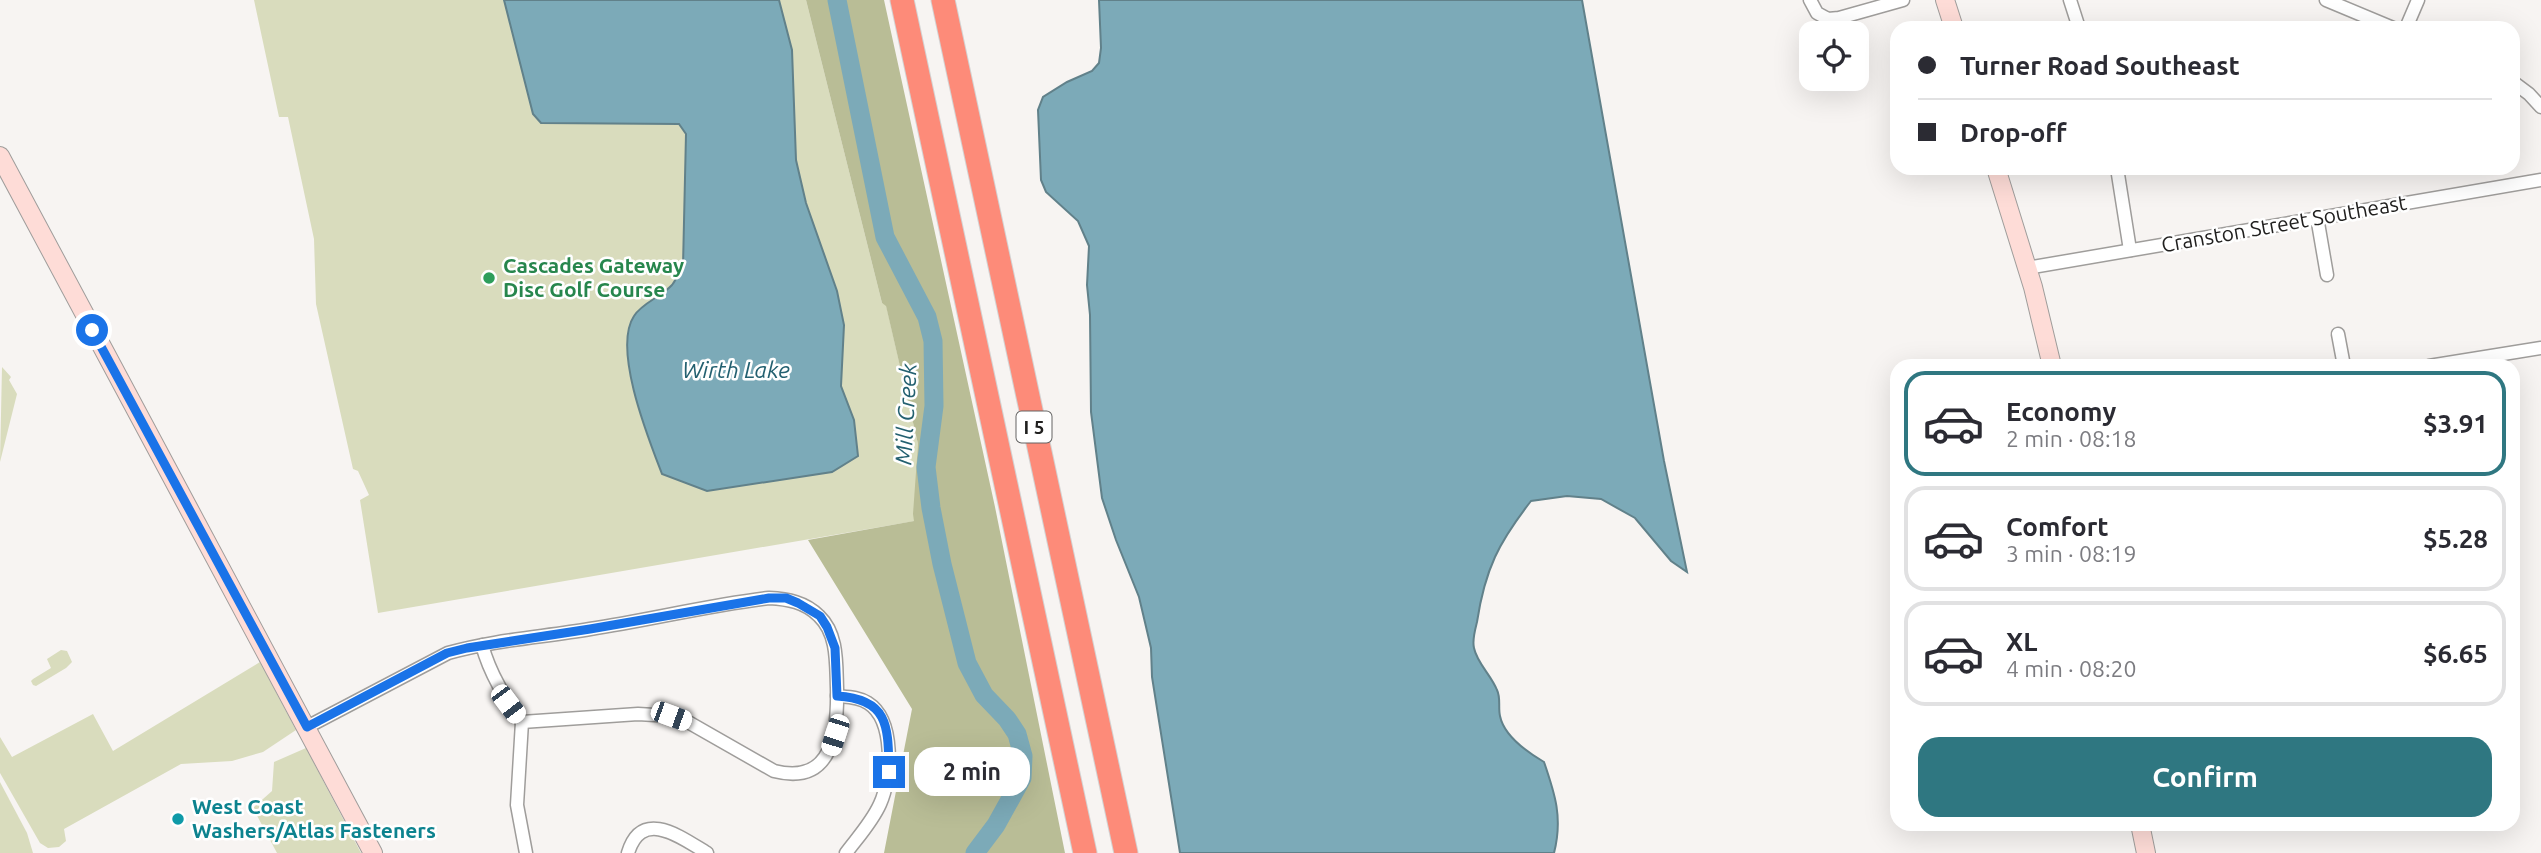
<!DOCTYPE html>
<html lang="en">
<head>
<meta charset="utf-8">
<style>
	body { margin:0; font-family:Ubuntu,sans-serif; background:#f7f7f7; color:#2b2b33; height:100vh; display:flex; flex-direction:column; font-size:26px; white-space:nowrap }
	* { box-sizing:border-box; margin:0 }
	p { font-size:23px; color:#7c7c81 }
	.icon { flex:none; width:38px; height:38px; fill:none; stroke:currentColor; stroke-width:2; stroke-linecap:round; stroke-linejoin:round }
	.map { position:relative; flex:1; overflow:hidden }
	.details { position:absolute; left:1890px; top:359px; width:630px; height:472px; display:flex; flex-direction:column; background:#fff; border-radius:21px; box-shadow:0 7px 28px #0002 }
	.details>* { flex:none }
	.banner { position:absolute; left:1890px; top:21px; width:630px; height:154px; border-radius:21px; box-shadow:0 7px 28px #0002; display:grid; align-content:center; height:154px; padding:0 28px; background:#fff }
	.tools { position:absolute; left:1799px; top:21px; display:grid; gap:14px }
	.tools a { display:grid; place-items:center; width:70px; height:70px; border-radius:14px; background:#fff; box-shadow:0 7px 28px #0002; font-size:35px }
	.end { position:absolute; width:32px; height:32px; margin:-16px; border:9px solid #1a73e8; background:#fff; box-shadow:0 0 0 4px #fff }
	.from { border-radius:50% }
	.bubble { position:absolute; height:49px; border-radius:21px; background:#fff; box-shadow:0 7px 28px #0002; font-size:23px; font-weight:700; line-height:49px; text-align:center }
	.car { position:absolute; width:21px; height:42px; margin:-21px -10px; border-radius:9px; box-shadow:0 0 5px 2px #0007; background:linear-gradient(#fff 24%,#345 0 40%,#fff 0 76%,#345 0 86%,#fff 0) }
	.banner b { display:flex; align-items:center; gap:24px; height:66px; font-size:26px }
	.banner b+b { border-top:2px solid #e1e1e2 }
	.banner i { width:18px; height:18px; background:#2b2b33 }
	ul { padding:12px 0 0; list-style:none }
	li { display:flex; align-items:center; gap:21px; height:105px; margin:0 14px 10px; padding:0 14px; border:4px solid #e1e1e2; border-radius:21px }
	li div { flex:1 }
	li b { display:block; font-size:26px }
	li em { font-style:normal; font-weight:700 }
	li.on { border-color:#2f7781 }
	li>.icon { width:63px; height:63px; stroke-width:1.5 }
	.action { display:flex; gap:14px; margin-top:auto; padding:14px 28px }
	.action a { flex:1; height:80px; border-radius:21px; background:#2f7781; color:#fff; font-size:28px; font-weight:700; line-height:80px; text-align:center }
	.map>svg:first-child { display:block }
	.green { fill:#d9dcbd }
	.forest { fill:#b9bd96 }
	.water { fill:#7caab8; stroke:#61818a; stroke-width:2 }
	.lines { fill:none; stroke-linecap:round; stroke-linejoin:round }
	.river { stroke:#7caab8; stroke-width:19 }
	.street-casing { stroke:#9f9d9b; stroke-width:15 }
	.secondary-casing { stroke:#9f9d9b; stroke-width:20 }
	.highway-casing { stroke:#d3d2d2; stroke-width:25 }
	.street { stroke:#fff; stroke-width:12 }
	.secondary { stroke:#fedcd7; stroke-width:18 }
	.highway { stroke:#fd8b79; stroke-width:23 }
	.route { stroke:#1a73e8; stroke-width:9 }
	.leisure-dot { fill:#2e9e5b; stroke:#fff; stroke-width:2.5 }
	.culture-dot { fill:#0f9aa8; stroke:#fff; stroke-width:2.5 }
	.labels { text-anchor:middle; stroke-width:5; stroke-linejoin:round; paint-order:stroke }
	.shield { fill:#fff; stroke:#646362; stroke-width:2 }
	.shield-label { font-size:19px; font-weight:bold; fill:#21201f }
	.street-label { font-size:21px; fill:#21201f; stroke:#fff }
	.leisure-label { font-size:21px; font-weight:bold; fill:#27864d; stroke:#fff; text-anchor:start }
	.culture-label { font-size:21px; font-weight:bold; fill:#0d838f; stroke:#fff; text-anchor:start }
	.water-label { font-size:23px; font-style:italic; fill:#236070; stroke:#fff }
</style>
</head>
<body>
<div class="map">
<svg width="2541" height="853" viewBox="0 0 2541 853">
	<rect width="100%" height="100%" fill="#f7f4f2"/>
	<g class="green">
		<polygon points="254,0 806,0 882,303 886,305 918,444 915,521 378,613 360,500 369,495 358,471 353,469 316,304 314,239 288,117 279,117"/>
		<polygon points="2,367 11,377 9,380 17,394 0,462"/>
		<polygon points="61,650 67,651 72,662 66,668 36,686 33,685 31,681 33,679 51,668 47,659"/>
		<polygon points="260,662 296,730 263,752 232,761 181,764 64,829 66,841 59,847 48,848 40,843 0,773 0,737 12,757 93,714 113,751"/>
		<polygon points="306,748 361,853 277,853 253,808 272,791 274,762"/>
		<polygon points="0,782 27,833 33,853 0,853"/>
	</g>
	<polygon class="forest" points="806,0 884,0 995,507 1065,853 884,853 912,709 808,540 914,521 913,514 918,444 886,306 882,303"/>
	<g class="water">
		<path d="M504,0H779L792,50L796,160L806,203L837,291L844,325L841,386L854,420L858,456L832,472L707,491L662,474C649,440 612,349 634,316C642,303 661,297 672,285C676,280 679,272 683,266L686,134L679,124L541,123L533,114Z"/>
		<path d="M1099,0H1582L1664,461L1687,572L1671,561L1635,518L1601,499L1567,496L1531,501C1499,542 1485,569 1477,622C1475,630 1472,640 1474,648C1477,663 1491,675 1497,690C1501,698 1498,708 1500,716C1504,736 1527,752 1544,762C1555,794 1563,818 1554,853H1180L1152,677L1151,648L1139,597L1116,540L1102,498L1091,412L1090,315L1087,285L1089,246L1078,221L1046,192L1041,180L1038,110L1043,97L1067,82L1092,71L1099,63L1101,48Z"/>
	</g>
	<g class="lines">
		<polyline class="river" points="837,0 885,237 927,317 933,341 934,406 926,467 931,508 942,564 967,663 984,695 1007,719 1017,734 1023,756 1022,778 996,825 975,853"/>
		<defs>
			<g id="street">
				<polyline points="1810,0 1817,13 1828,19 1839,18 1903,0"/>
				<polyline points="2070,0 2079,28"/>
				<polyline points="2326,0 2393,28"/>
				<polyline points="2406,28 2418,0"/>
				<polyline points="2513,82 2529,94 2541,107"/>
				<polyline points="2117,168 2130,250"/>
				<polyline points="2317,217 2327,275"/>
				<polyline points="2027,268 2541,180"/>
				<polyline points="2338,334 2344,366"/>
				<polyline points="2429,366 2541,348"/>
				<path d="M837,696C848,697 859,697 868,703C895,720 892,778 880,804C872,822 858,837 846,853"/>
				<polyline points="522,722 517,805 526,853"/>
				<path d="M307,727L448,653C494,640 543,637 590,629C650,620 709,605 769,598C788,599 805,602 819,616C838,634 836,663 837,688C838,732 833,786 774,771L688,722L671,716L638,714L522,722C505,698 490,674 482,645"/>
				<path d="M628,853C642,807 682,838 707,853"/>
			</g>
			<g id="secondary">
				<polyline points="1945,0 1954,28"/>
				<polyline points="0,156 373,853"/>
				<polyline points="1996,168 2033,287 2052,366"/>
				<polyline points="2140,824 2146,853"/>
			</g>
			<g id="highway">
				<polyline points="902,0 1085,853"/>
				<polyline points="943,0 1126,853"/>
			</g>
		</defs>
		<use href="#street" class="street-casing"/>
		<use href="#secondary" class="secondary-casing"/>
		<use href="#highway" class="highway-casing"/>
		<use href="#street" class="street"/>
		<use href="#secondary" class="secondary"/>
		<use href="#highway" class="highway"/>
	</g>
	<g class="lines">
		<path class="route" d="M92,330L307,727L447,653L467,648L590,629L769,598H786L798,603L820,616L827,627L835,648L837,696C890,699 888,728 889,772"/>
	</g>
	<circle class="leisure-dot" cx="489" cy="278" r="7"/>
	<circle class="culture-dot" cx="178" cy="819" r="7"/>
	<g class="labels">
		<rect class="shield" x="1016.5" y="411.5" width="35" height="31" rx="5"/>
		<g class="shield-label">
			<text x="1034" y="434">I 5</text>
		</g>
		<g class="street-label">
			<text transform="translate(2284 224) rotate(-10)" y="7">Cranston Street Southeast</text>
		</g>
		<g class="leisure-label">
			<text x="503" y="273">Cascades Gateway<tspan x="503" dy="24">Disc Golf Course</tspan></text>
		</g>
		<g class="culture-label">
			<text x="192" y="814">West Coast<tspan x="192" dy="24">Washers/Atlas Fasteners</tspan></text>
		</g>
		<g class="water-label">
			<text x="736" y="378">Wirth Lake</text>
			<text transform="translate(906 414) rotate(-87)" y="8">Mill Creek</text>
		</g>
	</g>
</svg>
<div class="tools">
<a><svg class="icon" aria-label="locate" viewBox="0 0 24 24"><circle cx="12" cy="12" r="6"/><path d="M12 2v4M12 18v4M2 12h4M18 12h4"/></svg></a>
</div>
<i class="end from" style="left:92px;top:330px"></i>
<i class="end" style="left:889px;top:772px"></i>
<div class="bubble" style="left:914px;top:747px;width:116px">2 min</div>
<i class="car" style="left:508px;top:704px;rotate:143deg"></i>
<i class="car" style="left:671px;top:716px;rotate:110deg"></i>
<i class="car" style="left:835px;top:735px;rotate:198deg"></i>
<div class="banner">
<b><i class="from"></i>Turner Road Southeast</b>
<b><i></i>Drop-off</b>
</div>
<section class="details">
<ul>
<li class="on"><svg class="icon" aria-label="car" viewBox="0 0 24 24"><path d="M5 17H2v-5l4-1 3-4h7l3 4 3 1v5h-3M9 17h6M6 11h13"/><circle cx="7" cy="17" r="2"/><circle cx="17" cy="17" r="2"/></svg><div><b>Economy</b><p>2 min · 08:18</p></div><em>$3.91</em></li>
<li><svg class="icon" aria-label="car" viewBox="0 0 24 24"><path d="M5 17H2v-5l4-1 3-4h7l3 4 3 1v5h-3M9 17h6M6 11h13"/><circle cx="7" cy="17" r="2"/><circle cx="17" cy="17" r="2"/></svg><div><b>Comfort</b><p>3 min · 08:19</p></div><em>$5.28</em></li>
<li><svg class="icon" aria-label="car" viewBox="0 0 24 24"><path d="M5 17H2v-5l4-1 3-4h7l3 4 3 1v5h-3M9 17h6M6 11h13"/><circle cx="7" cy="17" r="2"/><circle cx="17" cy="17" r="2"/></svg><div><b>XL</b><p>4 min · 08:20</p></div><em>$6.65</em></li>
</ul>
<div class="action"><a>Confirm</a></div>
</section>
</div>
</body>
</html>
